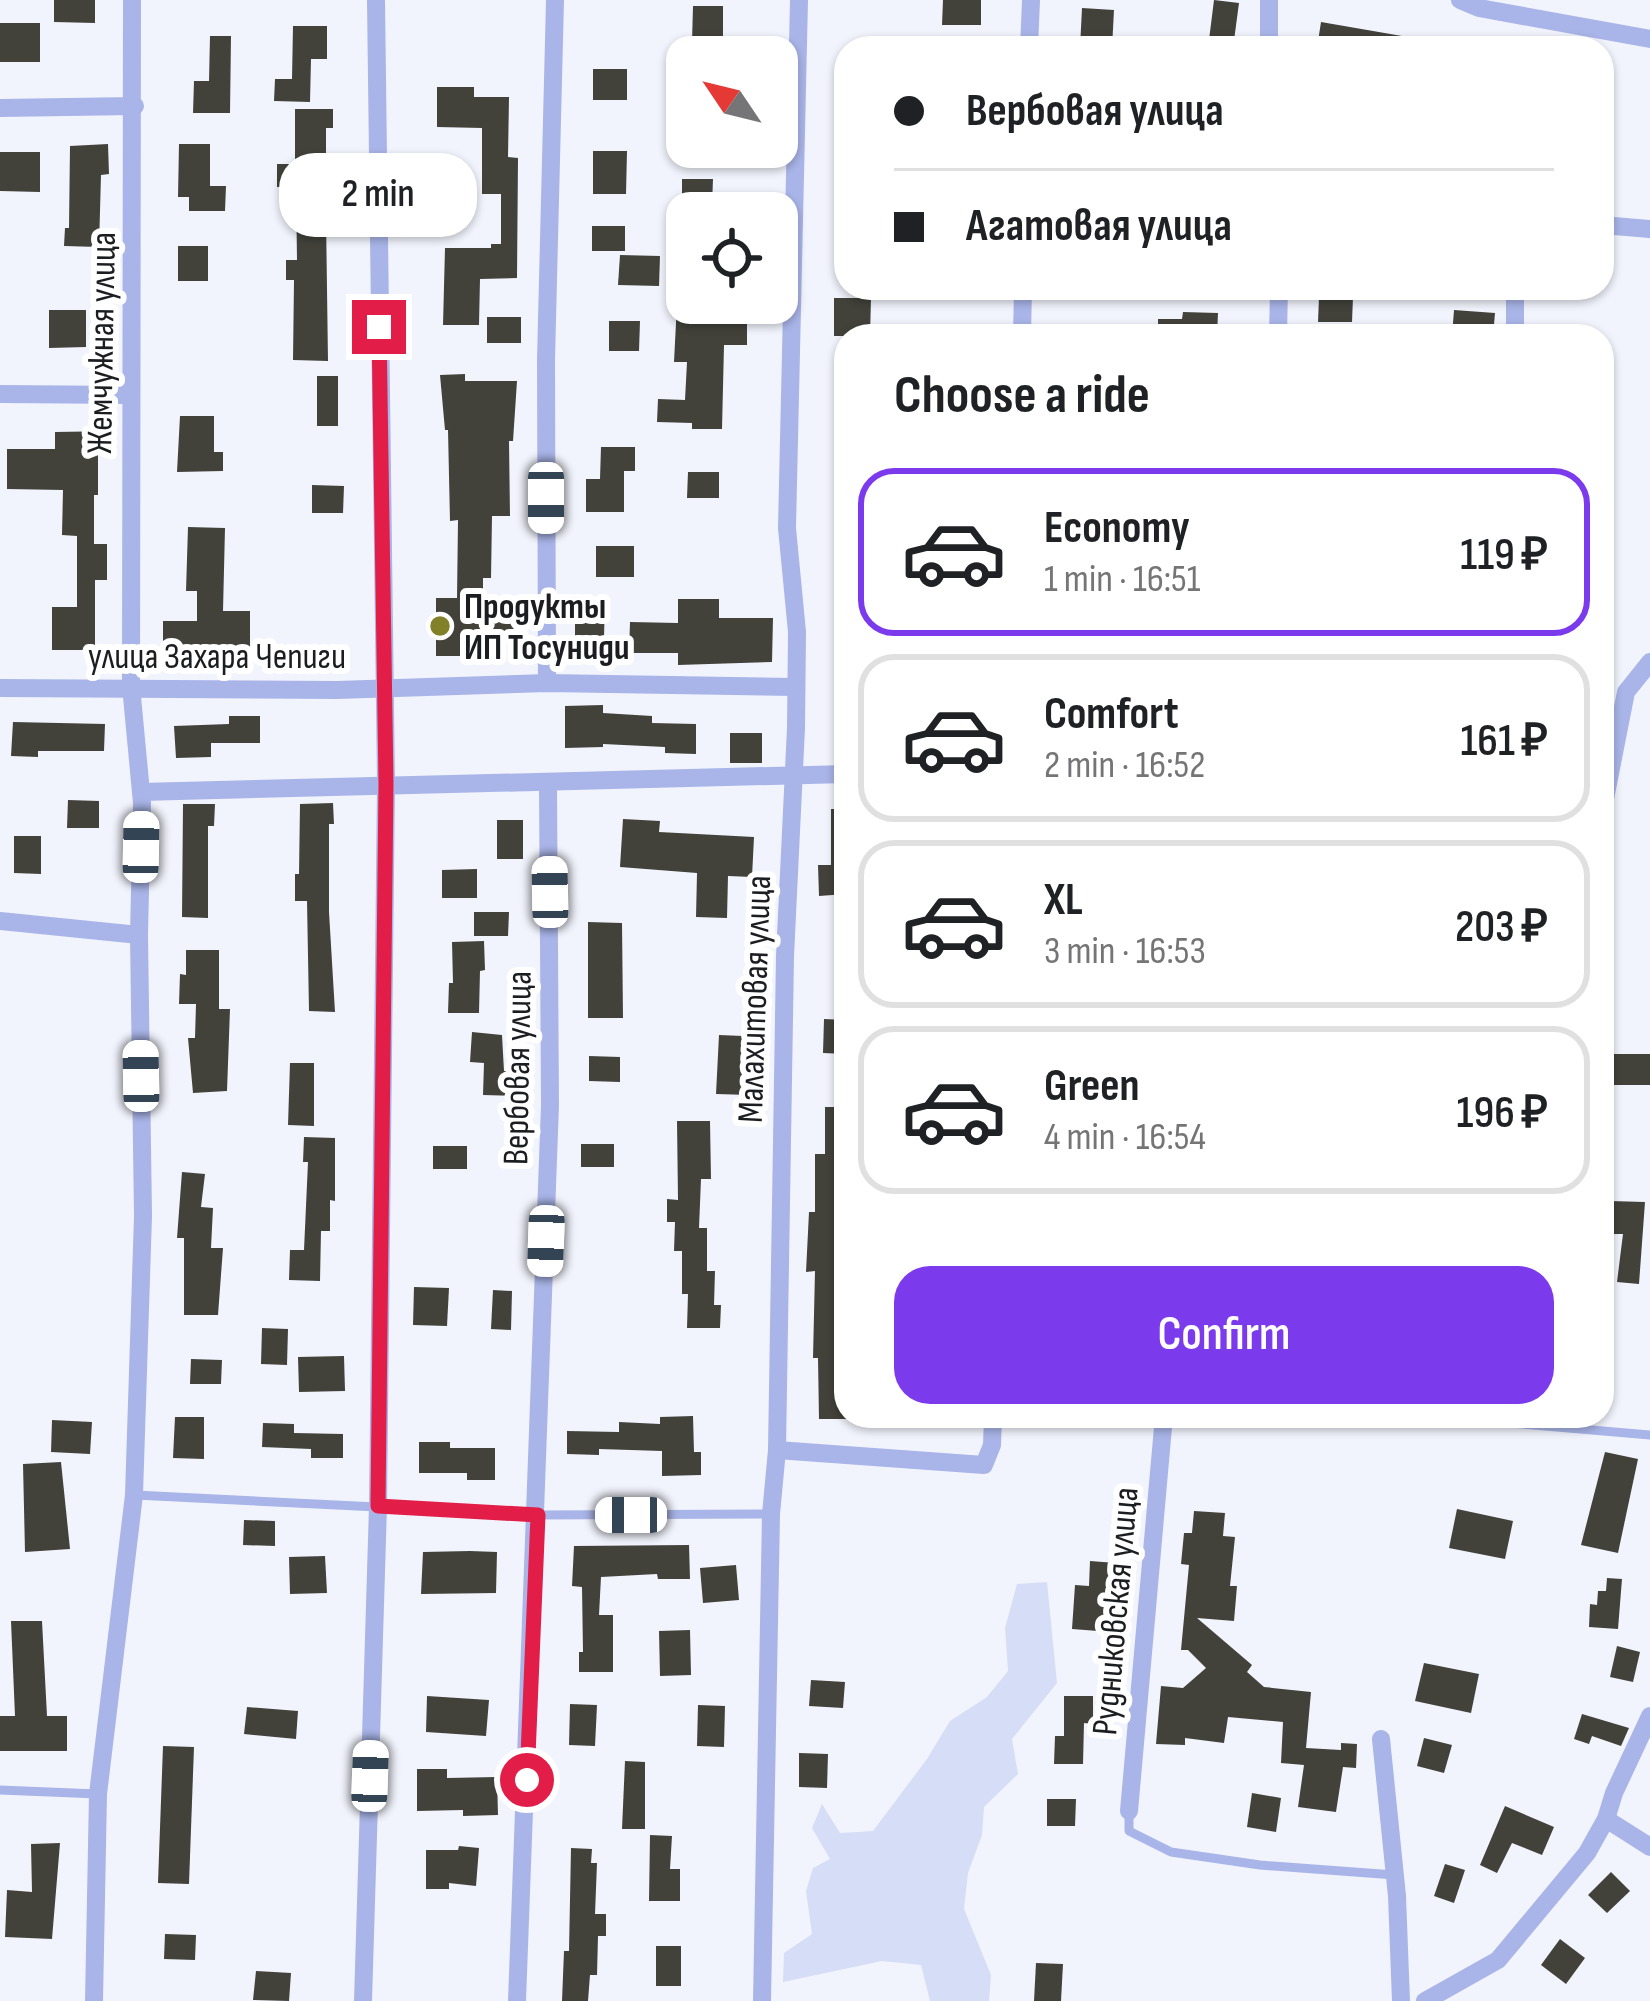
<!DOCTYPE html>
<html lang="en">
<head>
<meta charset="utf-8">
<style>
	body { margin:0; font-family:"Sofia Sans Condensed",sans-serif; background:#f6f6f6; color:#202124; height:100vh; display:flex; flex-direction:column; font-size:45px; white-space:nowrap }
	* { box-sizing:border-box; margin:0 }
	p { font-size:39px; color:#757577 }
	.icon { flex:none; width:66px; height:66px; fill:none; stroke:currentColor; stroke-width:2; stroke-linecap:round; stroke-linejoin:round }
	.map { position:relative; flex:1; overflow:hidden }
	.sheet { position:absolute; left:834px; top:324px; width:780px; height:1104px; display:flex; flex-direction:column; background:#fff; border-radius:36px; box-shadow:0 3px 9px #0004 }
	.sheet>* { flex:none }
	.guide { position:absolute; left:834px; top:36px; width:780px; height:264px; border-radius:36px; box-shadow:0 3px 9px #0004; display:grid; align-content:center; height:264px; padding:0 60px; background:#fff }
	.needle { width:78px; rotate:305deg }
	.tools { position:absolute; left:666px; top:36px; display:grid; gap:24px }
	.tools a { display:grid; place-items:center; width:132px; height:132px; border-radius:24px; background:#fff; box-shadow:0 3px 9px #0004; font-size:60px }
	.end { position:absolute; width:54px; height:54px; margin:-27px; border:15px solid #e11d48; background:#fff; box-shadow:0 0 0 6px #fff }
	.from { border-radius:50% }
	.bubble { position:absolute; height:84px; border-radius:36px; background:#fff; box-shadow:0 3px 9px #0004; font-size:39px; font-weight:600; line-height:84px; text-align:center }
	.car { position:absolute; width:36px; height:72px; margin:-36px -18px; border-radius:15px; box-shadow:0 0 9px 3px #0007; background:linear-gradient(#fff 24%,#345 0 40%,#fff 0 76%,#345 0 86%,#fff 0) }
	.guide b { display:flex; align-items:center; gap:42px; height:114px; font-size:45px }
	.guide b+b { border-top:3px solid #e0e0e0 }
	.guide i { width:30px; height:30px; background:#202124 }
	ul { padding:0; list-style:none }
	li { display:flex; align-items:center; gap:36px; height:168px; margin:0 24px 18px; padding:0 36px; border:6px solid #e0e0e0; border-radius:36px }
	li div { flex:1 }
	li b { display:block; font-size:45px }
	li em { font-style:normal; font-weight:600 }
	li.current { border-color:#7c3aed }
	li>.icon { width:108px; height:108px; stroke-width:1.5 }
	h2 { padding:0 60px; font-size:54px; line-height:144px }
	.primary-button { display:flex; gap:24px; margin-top:auto; padding:24px 60px }
	.primary-button a { flex:1; height:138px; border-radius:36px; background:#7c3aed; color:#fff; font-size:48px; font-weight:600; line-height:138px; text-align:center }
	.map>svg:first-child { display:block }
	.green { fill:#d6ddf7 }
	.building { fill:#42423b }
	.lines { fill:none; stroke-linecap:round; stroke-linejoin:round }
	.lane { stroke:#a9b5e8; stroke-width:9 }
	.street { stroke:#a9b5e8; stroke-width:18 }
	.route { stroke:#e11d48; stroke-width:15 }
	.poi-dot { fill:#828028; stroke:#fff; stroke-width:4.5 }
	.labels { text-anchor:middle; stroke-width:12; stroke-linejoin:round; paint-order:stroke }
	.street-label { font-size:36px; fill:#1c1d20; stroke:#fff }
	.poi-label { font-size:36px; font-weight:bold; fill:#1c1d20; stroke:#fff; text-anchor:start }
</style>
</head>
<body>
<div class="map">
<svg width="1650" height="2001" viewBox="0 0 1650 2001">
	<rect width="100%" height="100%" fill="#f2f4fd"/>
	<polygon class="green" points="1047,1582 1057,1683 1012,1739 1018,1774 984,1807 982,1835 968,1873 964,1909 991,1975 989,2001 930,2001 921,1965 882,1961 783,1982 784,1953 812,1934 806,1891 813,1868 830,1859 812,1828 822,1804 840,1833 873,1831 927,1759 950,1721 987,1697 1008,1671 1005,1628 1017,1584"/>
	<g class="building">
		<polygon points="54,0 95,0 95,23 54,22"/>
		<polygon points="943,0 981,0 981,25 942,25"/>
		<polygon points="1214,0 1239,3 1233,48 1208,48"/>
		<polygon points="693,6 723,6 723,42 692,42"/>
		<polygon points="1082,8 1114,10 1112,48 1080,48"/>
		<polygon points="1321,22 1425,40 1424,48 1317,48"/>
		<rect x="0" y="23" width="40" height="39"/>
		<polygon points="293,26 327,26 327,59 311,59 310,102 274,101 275,79 292,79"/>
		<polygon points="210,36 231,36 230,113 193,113 194,81 209,81"/>
		<rect x="593" y="69" width="34" height="31"/>
		<polygon points="437,87 474,87 474,97 509,97 508,157 518,158 517,278 480,279 479,325 443,325 445,248 491,248 491,244 501,244 501,194 482,194 482,128 437,127"/>
		<polygon points="295,109 333,109 333,128 326,128 326,156 313,156 313,194 330,194 330,216 326,216 328,361 293,360 294,280 286,280 286,260 297,260 296,187 277,187 277,164 295,164"/>
		<polygon points="108,144 109,174 101,175 99,247 64,246 65,228 69,228 70,146"/>
		<polygon points="179,144 210,144 210,186 226,186 225,211 189,211 189,197 178,197"/>
		<polygon points="593,151 627,151 626,194 593,194"/>
		<polygon points="0,152 40,152 40,192 0,191"/>
		<polygon points="682,179 713,179 712,206 682,206"/>
		<rect x="592" y="226" width="33" height="25"/>
		<rect x="178" y="246" width="30" height="35"/>
		<polygon points="620,255 660,256 659,286 618,285"/>
		<polygon points="1319,297 1353,297 1352,322 1318,322"/>
		<polygon points="834,298 871,298 870,336 834,336"/>
		<polygon points="677,303 747,303 747,345 724,345 722,429 692,429 692,423 657,422 658,399 685,400 687,362 674,362"/>
		<polygon points="49,310 86,310 86,347 49,348"/>
		<polygon points="1454,310 1495,313 1493,336 1452,336"/>
		<polygon points="1183,312 1218,313 1217,336 1158,336 1158,319 1182,319"/>
		<rect x="487" y="317" width="34" height="26"/>
		<polygon points="609,321 640,321 639,351 609,351"/>
		<polygon points="465,374 465,381 517,381 513,441 509,441 510,516 492,516 491,578 483,578 483,613 518,612 518,641 483,642 483,656 436,656 436,598 457,598 458,520 450,521 448,430 445,430 440,375"/>
		<rect x="317" y="376" width="21" height="50"/>
		<polygon points="180,416 214,416 214,452 223,452 223,471 177,472"/>
		<polygon points="115,431 116,454 98,454 98,495 94,495 94,544 107,544 107,580 95,580 95,650 52,650 52,607 77,607 77,536 62,535 63,490 7,489 7,449 55,449 55,432"/>
		<polygon points="601,447 635,447 635,471 624,471 624,512 586,512 586,479 600,479"/>
		<polygon points="688,472 719,472 719,498 687,498"/>
		<polygon points="312,485 344,486 343,513 312,513"/>
		<polygon points="188,527 225,528 223,611 250,611 250,647 187,647 187,658 163,658 163,621 197,621 197,591 186,591"/>
		<rect x="596" y="546" width="38" height="31"/>
		<polygon points="678,599 719,599 719,618 773,618 772,662 678,665 678,653 629,653 630,622 678,623"/>
		<polygon points="575,600 605,600 604,637 575,637"/>
		<polygon points="603,705 603,713 652,716 652,723 696,724 696,754 665,753 665,747 603,744 603,747 565,748 565,706"/>
		<polygon points="229,716 260,716 260,743 211,743 211,757 176,758 174,726 229,724"/>
		<polygon points="13,722 105,724 104,751 38,751 38,757 11,756"/>
		<rect x="730" y="733" width="32" height="30"/>
		<polygon points="68,800 99,801 99,828 67,828"/>
		<polygon points="333,803 334,824 329,824 329,912 335,1012 309,1011 307,901 295,901 295,874 299,874 300,804"/>
		<polygon points="183,804 215,804 214,826 208,826 208,918 182,917"/>
		<polygon points="831,809 846,809 846,894 819,896 818,865 831,865"/>
		<polygon points="623,819 660,821 659,832 754,837 752,877 728,876 727,918 696,917 697,873 620,867"/>
		<rect x="497" y="820" width="26" height="39"/>
		<polygon points="14,836 41,836 41,874 14,873"/>
		<polygon points="477,869 477,898 442,898 442,870"/>
		<polygon points="474,912 509,912 508,936 474,936"/>
		<polygon points="588,922 622,923 623,1018 588,1018"/>
		<polygon points="484,941 485,970 480,971 479,1013 448,1013 449,983 453,983 452,942"/>
		<polygon points="186,950 219,950 219,1009 230,1009 227,1091 193,1093 188,1038 195,1038 196,1004 179,1004 180,974 186,975"/>
		<polygon points="824,1019 846,1020 846,1054 823,1053"/>
		<polygon points="472,1032 502,1035 504,1071 515,1071 514,1096 483,1095 484,1063 470,1062"/>
		<polygon points="719,1035 743,1036 742,1072 749,1072 749,1095 716,1094"/>
		<rect x="1602" y="1054" width="48" height="31"/>
		<polygon points="589,1056 620,1057 620,1082 589,1081"/>
		<polygon points="290,1063 314,1063 314,1126 288,1125"/>
		<polygon points="825,1107 846,1107 846,1194 844,1236 841,1236 846,1298 846,1419 819,1419 818,1358 813,1358 815,1271 806,1272 809,1212 815,1212 815,1154 825,1154"/>
		<polygon points="677,1121 710,1121 711,1179 701,1179 699,1228 707,1228 707,1271 715,1271 714,1305 721,1305 720,1328 687,1328 688,1294 682,1294 682,1251 674,1251 675,1222 667,1222 667,1199 678,1200"/>
		<polygon points="304,1137 335,1138 335,1201 330,1200 330,1231 321,1231 320,1281 289,1280 290,1250 304,1250 308,1162 303,1162"/>
		<rect x="581" y="1144" width="33" height="23"/>
		<rect x="433" y="1146" width="34" height="23"/>
		<polygon points="182,1172 205,1174 201,1207 213,1208 211,1248 223,1248 218,1315 184,1315 184,1238 177,1238"/>
		<polygon points="1610,1201 1645,1202 1639,1284 1617,1282 1623,1234 1609,1234"/>
		<polygon points="414,1287 449,1288 447,1326 413,1325"/>
		<polygon points="493,1290 512,1291 511,1330 491,1329"/>
		<polygon points="262,1328 288,1329 287,1365 261,1364"/>
		<polygon points="344,1356 345,1391 299,1392 298,1357"/>
		<polygon points="191,1359 222,1360 221,1384 190,1384"/>
		<polygon points="693,1416 694,1452 701,1452 701,1475 662,1476 662,1451 599,1449 599,1455 567,1454 567,1431 619,1432 619,1422 660,1424 660,1417"/>
		<polygon points="175,1417 204,1417 204,1459 173,1458"/>
		<polygon points="52,1420 92,1422 90,1454 51,1452"/>
		<polygon points="263,1423 294,1424 294,1433 343,1434 343,1458 311,1458 311,1449 262,1447"/>
		<polygon points="419,1442 450,1442 450,1448 495,1448 495,1480 467,1480 467,1473 419,1473"/>
		<polygon points="1605,1452 1638,1459 1618,1553 1581,1545"/>
		<polygon points="61,1462 70,1549 25,1552 23,1464"/>
		<polygon points="1457,1509 1513,1521 1505,1559 1449,1548"/>
		<polygon points="1194,1511 1225,1513 1223,1536 1235,1537 1230,1586 1237,1586 1234,1621 1197,1618 1252,1665 1247,1672 1264,1687 1311,1692 1306,1748 1341,1750 1341,1743 1357,1744 1356,1768 1343,1767 1336,1812 1298,1807 1304,1765 1281,1763 1283,1722 1228,1717 1224,1743 1185,1738 1185,1745 1156,1744 1161,1686 1183,1688 1206,1668 1188,1650 1181,1650 1189,1565 1181,1564 1184,1533 1192,1533"/>
		<polygon points="244,1520 275,1521 275,1546 243,1545"/>
		<polygon points="689,1545 690,1579 658,1579 657,1574 601,1577 599,1615 613,1615 613,1672 579,1672 579,1652 583,1652 582,1587 572,1586 574,1546"/>
		<polygon points="470,1551 497,1552 496,1593 421,1594 423,1552"/>
		<polygon points="325,1556 327,1593 290,1594 289,1557"/>
		<polygon points="1090,1561 1116,1563 1111,1632 1072,1629 1075,1585 1089,1586"/>
		<polygon points="736,1565 739,1600 703,1603 700,1568"/>
		<polygon points="1607,1578 1622,1579 1618,1629 1589,1627 1590,1604 1597,1605 1598,1591 1606,1591"/>
		<polygon points="11,1621 42,1621 47,1716 67,1716 67,1751 0,1751 0,1716 15,1716"/>
		<polygon points="690,1630 691,1675 660,1676 659,1631"/>
		<polygon points="1617,1646 1640,1652 1633,1682 1610,1677"/>
		<polygon points="1424,1663 1479,1674 1471,1713 1415,1701"/>
		<polygon points="811,1680 845,1682 843,1708 809,1706"/>
		<polygon points="427,1696 489,1700 486,1736 426,1732"/>
		<polygon points="1064,1696 1093,1696 1093,1724 1084,1723 1083,1764 1054,1764 1055,1736 1064,1736"/>
		<polygon points="570,1704 597,1705 595,1746 569,1745"/>
		<polygon points="698,1705 725,1706 724,1747 697,1746"/>
		<polygon points="247,1707 298,1711 296,1739 244,1734"/>
		<polygon points="1582,1714 1629,1728 1621,1746 1592,1736 1589,1744 1574,1739"/>
		<polygon points="1424,1738 1452,1745 1444,1773 1417,1766"/>
		<polygon points="163,1746 194,1747 189,1884 158,1883"/>
		<polygon points="799,1753 828,1754 827,1788 799,1787"/>
		<polygon points="625,1761 645,1762 645,1829 622,1829"/>
		<polygon points="417,1769 447,1769 447,1778 497,1777 498,1815 463,1816 463,1810 417,1811"/>
		<polygon points="1252,1793 1281,1798 1276,1832 1247,1827"/>
		<polygon points="1047,1799 1076,1799 1075,1826 1047,1826"/>
		<polygon points="1505,1806 1554,1827 1542,1855 1512,1843 1497,1873 1480,1865"/>
		<polygon points="650,1835 672,1836 670,1869 680,1869 680,1901 649,1901"/>
		<polygon points="60,1843 52,1939 5,1937 7,1890 32,1892 31,1844"/>
		<polygon points="459,1846 479,1848 476,1886 449,1883 449,1889 426,1889 426,1850 458,1850"/>
		<polygon points="571,1848 592,1849 591,1863 597,1863 595,1914 606,1914 606,1936 598,1936 597,1975 590,1975 588,2001 562,2001 564,1951 569,1951"/>
		<polygon points="1445,1864 1465,1870 1454,1903 1434,1896"/>
		<polygon points="1611,1872 1630,1891 1607,1913 1588,1895"/>
		<polygon points="165,1934 196,1935 195,1960 164,1959"/>
		<polygon points="1560,1939 1585,1958 1566,1984 1541,1965"/>
		<rect x="656" y="1946" width="25" height="40"/>
		<polygon points="1036,1963 1063,1964 1061,2001 1034,2001"/>
		<polygon points="256,1971 291,1973 289,2001 253,2000"/>
	</g>
	<g class="lines">
		<g class="lane">
			<polyline points="1484,1416 1487,1421 1650,1435"/>
			<polyline points="135,1495 538,1515 771,1514"/>
			<polyline points="0,1790 98,1794"/>
			<polyline points="1129,1811 1129,1831 1171,1852 1260,1865 1395,1875"/>
		</g>
		<g class="street">
			<polyline points="1460,0 1479,8 1650,39"/>
			<polyline points="1029,48 1031,0"/>
			<polyline points="1269,48 1269,0"/>
			<polyline points="0,108 135,106"/>
			<polyline points="1602,225 1650,229"/>
			<polyline points="1515,288 1515,336"/>
			<polyline points="1022,336 1023,288"/>
			<polyline points="1278,336 1279,288"/>
			<polyline points="0,394 131,395"/>
			<polyline points="547,683 546,360 555,0"/>
			<polyline points="0,688 337,690 547,683 794,687"/>
			<polyline points="141,792 846,774"/>
			<polyline points="1602,814 1626,692 1650,662"/>
			<polyline points="0,921 139,935"/>
			<polyline points="777,1450 984,1465 992,1445 993,1416"/>
			<polyline points="1381,1739 1397,1896 1401,2001"/>
			<polyline points="1129,1811 1164,1416"/>
			<polyline points="1606,1819 1650,1847"/>
			<polyline points="94,2001 98,1794 134,1495 143,1216 139,935 142,803 131,686 132,0"/>
			<polyline points="363,2001 378,1506 386,784 376,0"/>
			<polyline points="517,2001 550,1105 548,784"/>
			<polyline points="762,2001 771,1514 777,1450 785,956 796,728 797,632 787,528 799,0"/>
			<polyline points="1425,2001 1498,1960 1587,1853 1606,1819 1614,1793 1650,1716"/>
		</g>
	</g>
	<g class="lines">
		<polyline class="route" points="379,327 386,784 378,1506 538,1515 527,1780"/>
	</g>
	<circle class="poi-dot" cx="440" cy="626" r="12"/>
	<g class="labels">
		<g class="street-label">
			<text transform="translate(100 343) rotate(-89)" y="13">Жемчужная улица</text>
			<text x="217" y="668">улица Захара Чепиги</text>
			<text transform="translate(753 999) rotate(-88)" y="13">Малахитовая улица</text>
			<text transform="translate(516 1068) rotate(-89)" y="13">Вербовая улица</text>
			<text transform="translate(1114 1611) rotate(-85)" y="13">Рудниковская улица</text>
		</g>
		<g class="poi-label">
			<text x="464" y="618">Продукты<tspan x="464" dy="41">ИП Тосуниди</tspan></text>
		</g>
	</g>
</svg>
<div class="tools">
<a><svg class="needle" viewBox="-14 -14 28 28"><path d="M0-13l5 13h-10z" fill="#e53935"/><path d="M0 13l5-13h-10z" fill="#757577"/></svg></a>
<a><svg class="icon" aria-label="locate" viewBox="0 0 24 24"><circle cx="12" cy="12" r="6"/><path d="M12 2v4M12 18v4M2 12h4M18 12h4"/></svg></a>
</div>
<i class="end from" style="left:527px;top:1780px"></i>
<i class="end" style="left:379px;top:327px"></i>
<div class="bubble" style="left:279px;top:153px;width:198px">2 min</div>
<i class="car" style="left:546px;top:498px;rotate:180deg"></i>
<i class="car" style="left:141px;top:847px;rotate:1deg"></i>
<i class="car" style="left:550px;top:892px;rotate:359deg"></i>
<i class="car" style="left:141px;top:1076px;rotate:359deg"></i>
<i class="car" style="left:546px;top:1241px;rotate:182deg"></i>
<i class="car" style="left:631px;top:1515px;rotate:270deg"></i>
<i class="car" style="left:370px;top:1776px;rotate:2deg"></i>
<div class="guide">
<b><i class="from"></i>Вербовая улица</b>
<b><i></i>Агатовая улица</b>
</div>
<section class="sheet">
<h2>Choose a ride</h2>
<ul>
<li class="current"><svg class="icon" aria-label="car" viewBox="0 0 24 24"><path d="M5 17H2v-5l4-1 3-4h7l3 4 3 1v5h-3M9 17h6M6 11h13"/><circle cx="7" cy="17" r="2"/><circle cx="17" cy="17" r="2"/></svg><div><b>Economy</b><p>1 min · 16:51</p></div><em>119 ₽</em></li>
<li><svg class="icon" aria-label="car" viewBox="0 0 24 24"><path d="M5 17H2v-5l4-1 3-4h7l3 4 3 1v5h-3M9 17h6M6 11h13"/><circle cx="7" cy="17" r="2"/><circle cx="17" cy="17" r="2"/></svg><div><b>Comfort</b><p>2 min · 16:52</p></div><em>161 ₽</em></li>
<li><svg class="icon" aria-label="car" viewBox="0 0 24 24"><path d="M5 17H2v-5l4-1 3-4h7l3 4 3 1v5h-3M9 17h6M6 11h13"/><circle cx="7" cy="17" r="2"/><circle cx="17" cy="17" r="2"/></svg><div><b>XL</b><p>3 min · 16:53</p></div><em>203 ₽</em></li>
<li><svg class="icon" aria-label="car" viewBox="0 0 24 24"><path d="M5 17H2v-5l4-1 3-4h7l3 4 3 1v5h-3M9 17h6M6 11h13"/><circle cx="7" cy="17" r="2"/><circle cx="17" cy="17" r="2"/></svg><div><b>Green</b><p>4 min · 16:54</p></div><em>196 ₽</em></li>
</ul>
<div class="primary-button"><a>Confirm</a></div>
</section>
</div>
</body>
</html>
